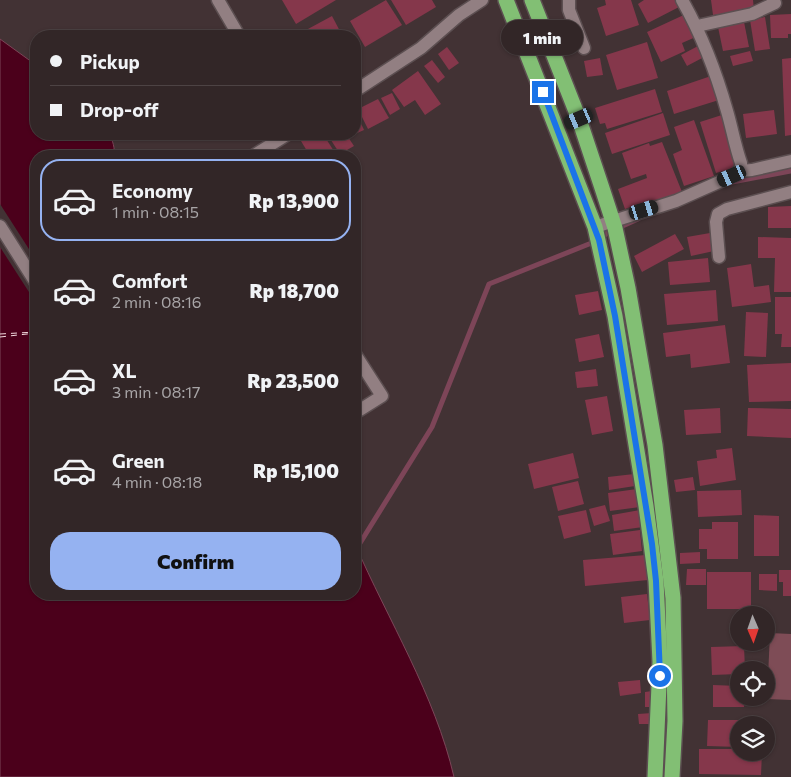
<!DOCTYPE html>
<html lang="en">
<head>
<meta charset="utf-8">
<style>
	body { margin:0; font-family:Commissioner,sans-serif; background:#3d3233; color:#f1f3f6; height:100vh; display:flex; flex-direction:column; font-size:19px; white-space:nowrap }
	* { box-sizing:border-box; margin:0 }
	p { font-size:16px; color:#a8a5a7 }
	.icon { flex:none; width:28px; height:28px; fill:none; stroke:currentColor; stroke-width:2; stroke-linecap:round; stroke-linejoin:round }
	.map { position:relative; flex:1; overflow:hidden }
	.sheet { position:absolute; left:30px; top:150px; width:331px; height:450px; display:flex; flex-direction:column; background:#322627; border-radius:20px; box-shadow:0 1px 4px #0004,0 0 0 1px #4d4344 }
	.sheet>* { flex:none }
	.top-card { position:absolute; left:30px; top:30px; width:331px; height:110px; border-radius:20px; box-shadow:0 1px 4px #0004,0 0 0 1px #4d4344; display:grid; align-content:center; height:110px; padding:0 20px; background:#322627 }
	.needle { width:32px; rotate:178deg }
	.tools { position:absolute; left:730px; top:606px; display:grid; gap:10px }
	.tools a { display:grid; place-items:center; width:45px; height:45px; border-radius:50%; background:#322627; box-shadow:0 1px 4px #0004,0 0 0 1px #4d4344; font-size:25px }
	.end { position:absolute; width:22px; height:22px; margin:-11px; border:6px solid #1a73e8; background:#fff; box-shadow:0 0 0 2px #fff }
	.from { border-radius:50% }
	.bubble { position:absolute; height:35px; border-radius:18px; background:#322627; box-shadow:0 1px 4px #0004,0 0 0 1px #4d4344; font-size:16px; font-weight:800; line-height:35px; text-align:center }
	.car { position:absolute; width:15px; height:30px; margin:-15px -8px; border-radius:6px; box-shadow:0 0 4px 1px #0007; background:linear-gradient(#222 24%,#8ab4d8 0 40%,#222 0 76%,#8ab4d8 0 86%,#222 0) }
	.top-card b { display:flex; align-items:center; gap:18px; height:48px; font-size:19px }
	.top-card b+b { border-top:1px solid #4d4344 }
	.top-card i { width:12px; height:12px; background:#f1f3f6 }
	ul { padding:9px 0 0; list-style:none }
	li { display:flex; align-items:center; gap:15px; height:82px; margin:0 10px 8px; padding:0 10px; border:2px solid transparent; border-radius:20px }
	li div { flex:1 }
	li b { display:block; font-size:19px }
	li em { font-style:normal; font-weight:800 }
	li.selected { border-color:#95b2f1 }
	li>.icon { width:45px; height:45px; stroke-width:1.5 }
	.button { display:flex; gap:10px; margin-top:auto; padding:10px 20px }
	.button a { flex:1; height:58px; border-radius:20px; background:#95b2f1; color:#111; font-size:20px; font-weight:800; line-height:58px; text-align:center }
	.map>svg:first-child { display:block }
	.pitch { fill:#7e4c56 }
	.water { fill:#4b001b; stroke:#7d4558 }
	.pier { fill:#423234 }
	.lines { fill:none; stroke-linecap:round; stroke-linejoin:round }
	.stream { stroke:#7d4558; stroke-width:5 }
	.ferry { stroke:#f3dbdf; stroke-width:1; stroke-dasharray:6 5; stroke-linecap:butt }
	.building { fill:#85374b }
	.minor-casing { stroke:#5c4f51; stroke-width:15 }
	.highway-casing { stroke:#5c4f51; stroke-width:18 }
	.minor { stroke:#927f82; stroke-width:12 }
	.highway { stroke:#82bf74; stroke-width:15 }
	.route { stroke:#1a73e8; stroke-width:6 }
</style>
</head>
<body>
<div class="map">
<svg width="791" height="777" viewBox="0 0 791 777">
	<rect width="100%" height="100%" fill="#423234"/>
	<polygon class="pitch" points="770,633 791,634 791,700 767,699"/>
	<path class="water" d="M0,39L36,65V134H109C113,141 115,148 114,156H36V594H355V544C388,620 435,695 454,777H0Z"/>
	<polygon class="pier" points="0,204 36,260 36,303 0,247"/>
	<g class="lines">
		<g class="stream">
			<polyline points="732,182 791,171"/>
			<polyline points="357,548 432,427 489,284 599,240 607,233 638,219"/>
		</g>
		<g class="ferry">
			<polyline points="0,334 36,332"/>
			<polyline points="0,337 36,333"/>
		</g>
	</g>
	<g class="building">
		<polygon points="282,0 336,0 296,24"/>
		<polygon points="386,0 402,25 365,47 350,21"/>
		<polygon points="391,0 432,0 436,7 406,25"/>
		<polygon points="605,0 631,0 639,25 606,36 597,8 606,5"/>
		<polygon points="644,0 676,0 679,7 648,23 638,4"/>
		<polygon points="711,0 753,0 754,10 713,15"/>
		<polygon points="688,13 698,36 682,43 685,51 661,62 647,32"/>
		<polygon points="791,14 791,34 788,34 788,38 771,38 770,15"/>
		<polygon points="332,16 342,35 340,36 295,36"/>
		<polygon points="765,17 770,49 755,51 750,20"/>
		<polygon points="744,22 749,47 723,51 718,27"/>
		<polygon points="647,42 658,78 617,90 606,55"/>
		<polygon points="698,46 704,57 687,66 681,55"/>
		<polygon points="447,47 459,63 449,70 438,54"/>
		<polygon points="750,51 753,61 733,66 730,56"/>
		<polygon points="600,58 603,75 587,77 584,61"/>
		<polygon points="791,58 791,135 785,136 782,59"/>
		<polygon points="432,60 445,77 438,83 424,66"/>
		<polygon points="418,71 441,104 425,115 415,100 404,107 392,90"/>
		<polygon points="711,76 719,100 674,114 667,91"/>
		<polygon points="655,89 662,112 607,129 605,123 600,124 595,108"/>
		<polygon points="392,93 400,109 390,115 381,98"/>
		<polygon points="378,99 389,118 368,129 358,109"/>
		<polygon points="355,110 364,130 355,134"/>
		<polygon points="774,110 777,134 746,138 743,114"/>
		<polygon points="663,113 670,135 612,154 605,133"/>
		<polygon points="725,114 741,166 716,173 700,122"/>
		<polygon points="694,120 714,176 684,186 673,154 682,150 674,127"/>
		<polygon points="312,134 323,134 337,156 310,156 301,141"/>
		<polygon points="327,134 346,134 354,146 340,154"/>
		<polygon points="662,142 682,192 680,195 636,210 634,206 625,209 618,189 647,178 646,174 631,179 622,153 649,143 650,146"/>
		<polygon points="791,206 791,228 768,228 768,207"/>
		<polygon points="710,233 714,251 691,256 687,237"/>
		<polygon points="675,234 684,249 642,272 634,256"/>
		<polygon points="758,237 791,238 791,292 774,292 775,258 758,258"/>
		<polygon points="708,258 710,282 670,285 668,262"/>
		<polygon points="751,264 754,287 769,285 771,302 732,307 727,268"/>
		<polygon points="716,290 718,321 667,325 664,294"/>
		<polygon points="598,291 602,310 579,315 575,295"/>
		<polygon points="775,297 791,297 791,347 781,347 782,334 775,334"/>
		<polygon points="746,312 768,313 766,357 744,356"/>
		<polygon points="725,325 730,363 691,368 690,354 666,357 663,333"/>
		<polygon points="599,334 604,357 579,362 575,339"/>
		<polygon points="791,363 791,401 749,402 747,365"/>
		<polygon points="596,369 598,386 577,388 575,372"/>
		<polygon points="607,396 613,431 592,435 585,400"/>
		<polygon points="720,408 721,433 686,435 684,410"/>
		<polygon points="748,408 791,409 791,438 747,436"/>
		<polygon points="732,448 736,480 700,486 697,461 717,458 716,450"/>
		<polygon points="573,453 579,478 534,489 528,464"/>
		<polygon points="634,474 635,486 609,490 608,477"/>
		<polygon points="693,477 695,490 676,492 674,480"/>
		<polygon points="578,481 584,504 558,511 552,487"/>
		<polygon points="637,489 640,507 610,511 608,493"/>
		<polygon points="741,490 742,515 698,517 697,491"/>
		<polygon points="605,505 610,521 594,526 589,509"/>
		<polygon points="586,510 591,532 564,539 558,516"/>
		<polygon points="640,510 643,527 614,531 612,515"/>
		<polygon points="754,515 779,516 779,556 754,556"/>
		<polygon points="712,522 738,522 738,559 707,559 707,549 699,549 699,529 712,529"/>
		<polygon points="640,530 642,551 613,555 610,534"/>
		<polygon points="700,552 700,563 680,564 680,553"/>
		<polygon points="646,555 648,580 585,586 583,560"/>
		<polygon points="687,569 706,569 706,585 686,585"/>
		<polygon points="779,570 791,570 791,596 783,596 783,582 779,582"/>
		<rect x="707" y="572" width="44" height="37"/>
		<polygon points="759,574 777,574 777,591 759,590"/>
		<polygon points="647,594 650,620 624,623 621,597"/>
		<polygon points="744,646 745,670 739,670 739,674 712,675 711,647"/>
		<polygon points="640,680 641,693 620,696 618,682"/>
		<polygon points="713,685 739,686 739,698 745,698 744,707 713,707"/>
		<polygon points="652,691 653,707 645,707 645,692"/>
		<polygon points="652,713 652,724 639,724 638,714"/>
		<polygon points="708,720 744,720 744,725 739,725 739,747 707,746"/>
		<polygon points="699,749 739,749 739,752 762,752 761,775 699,774"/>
	</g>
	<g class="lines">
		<defs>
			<g id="minor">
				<polyline points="218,0 239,36"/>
				<polyline points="569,0 569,10 584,48"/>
				<polyline points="697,26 752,14 775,3"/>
				<polyline points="355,91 421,48 459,15 482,0"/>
				<polyline points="253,156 288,134"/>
				<polyline points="740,171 752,170 791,161"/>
				<polyline points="0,226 36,283"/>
				<path d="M595,227L676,201L737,174L741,167V163C735,146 732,128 727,111C716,72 702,35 682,0"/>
				<polyline points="719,257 716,222 718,214 727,209 791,192"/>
				<polyline points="355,354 382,396 355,413"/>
			</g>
			<g id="highway">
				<polyline points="506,0 595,227 615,316 646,506 656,581 660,662 655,777"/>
				<polyline points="532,0 579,119 602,188 615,228 628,288 655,445 673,598 675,721 672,777"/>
			</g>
		</defs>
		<use href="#minor" class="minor-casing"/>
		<use href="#highway" class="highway-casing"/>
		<use href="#minor" class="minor"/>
		<use href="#highway" class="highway"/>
	</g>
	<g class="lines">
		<polyline class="route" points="543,92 599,240 615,316 652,544 656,581 660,676"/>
	</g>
</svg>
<div class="tools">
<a><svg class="needle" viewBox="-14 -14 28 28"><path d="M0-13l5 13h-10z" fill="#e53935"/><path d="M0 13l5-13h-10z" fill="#a8a5a7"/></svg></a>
<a><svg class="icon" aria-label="locate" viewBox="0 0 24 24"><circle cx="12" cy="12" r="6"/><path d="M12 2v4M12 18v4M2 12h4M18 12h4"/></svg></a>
<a><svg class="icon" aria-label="layers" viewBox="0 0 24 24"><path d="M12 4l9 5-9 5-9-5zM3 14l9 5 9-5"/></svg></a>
</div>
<i class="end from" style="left:660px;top:676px"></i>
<i class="end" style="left:543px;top:92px"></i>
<div class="bubble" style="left:501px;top:20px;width:82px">1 min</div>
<i class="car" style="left:579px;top:119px;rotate:247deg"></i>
<i class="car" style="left:732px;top:176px;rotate:246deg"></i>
<i class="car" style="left:644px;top:210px;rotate:73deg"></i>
<div class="top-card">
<b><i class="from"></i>Pickup</b>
<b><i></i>Drop-off</b>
</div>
<section class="sheet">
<ul>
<li class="selected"><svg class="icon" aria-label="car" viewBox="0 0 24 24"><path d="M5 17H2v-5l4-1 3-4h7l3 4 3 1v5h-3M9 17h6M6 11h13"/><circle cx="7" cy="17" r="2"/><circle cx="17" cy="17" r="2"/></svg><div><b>Economy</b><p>1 min · 08:15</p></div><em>Rp 13,900</em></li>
<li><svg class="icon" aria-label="car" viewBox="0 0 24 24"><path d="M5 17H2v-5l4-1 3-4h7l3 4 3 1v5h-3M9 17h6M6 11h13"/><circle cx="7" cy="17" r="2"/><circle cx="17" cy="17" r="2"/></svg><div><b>Comfort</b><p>2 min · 08:16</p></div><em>Rp 18,700</em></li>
<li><svg class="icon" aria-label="car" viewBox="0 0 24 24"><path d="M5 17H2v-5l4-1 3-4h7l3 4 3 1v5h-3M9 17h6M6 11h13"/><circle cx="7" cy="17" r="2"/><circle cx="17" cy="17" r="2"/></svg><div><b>XL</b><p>3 min · 08:17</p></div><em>Rp 23,500</em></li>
<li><svg class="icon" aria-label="car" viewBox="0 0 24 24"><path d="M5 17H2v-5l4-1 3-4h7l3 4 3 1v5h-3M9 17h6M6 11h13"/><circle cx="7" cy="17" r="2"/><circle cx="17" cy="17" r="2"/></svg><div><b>Green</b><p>4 min · 08:18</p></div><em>Rp 15,100</em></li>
</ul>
<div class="button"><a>Confirm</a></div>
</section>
</div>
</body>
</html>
